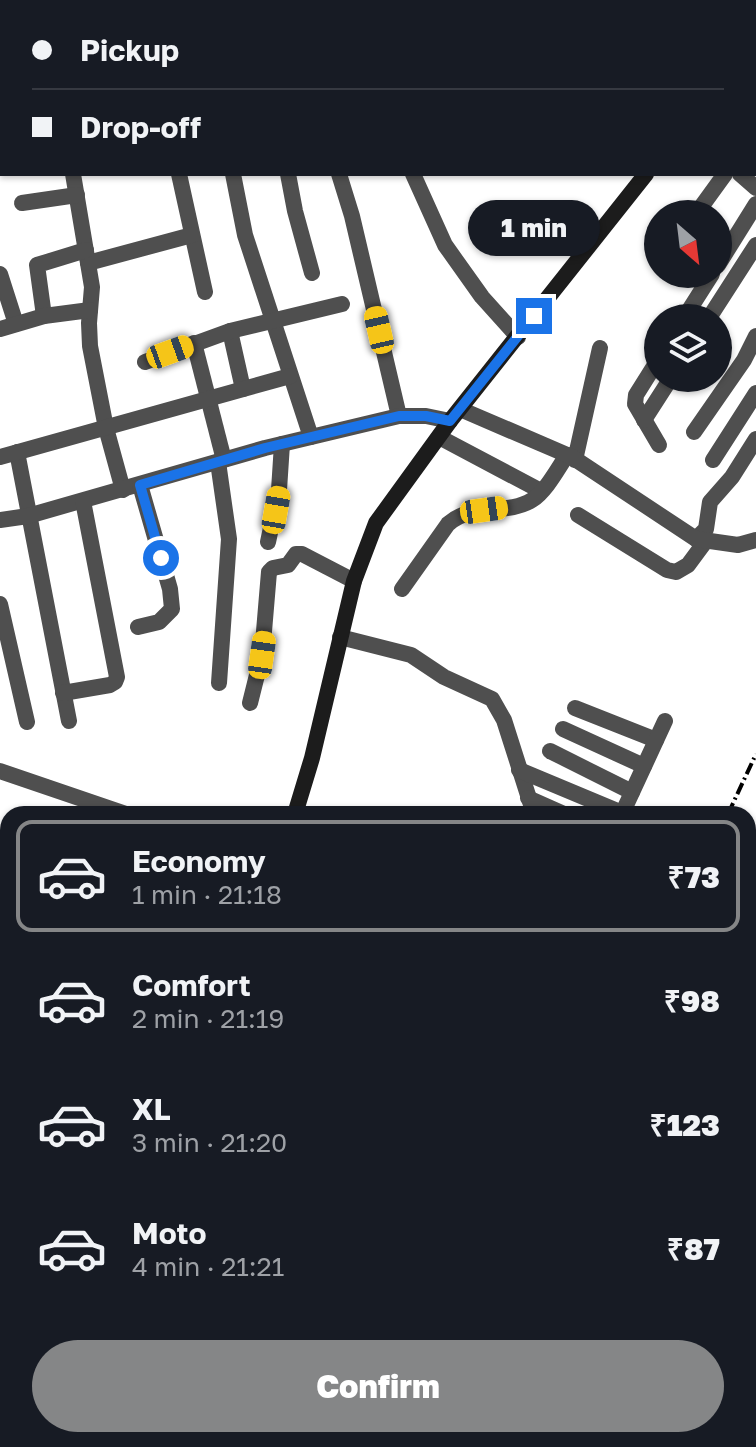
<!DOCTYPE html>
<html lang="en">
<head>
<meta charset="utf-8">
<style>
	body { margin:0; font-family:"Golos Text",sans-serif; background:#20242c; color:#f1f3f6; height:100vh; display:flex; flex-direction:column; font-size:30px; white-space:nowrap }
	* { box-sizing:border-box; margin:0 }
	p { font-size:26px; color:#9ea1a6 }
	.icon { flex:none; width:44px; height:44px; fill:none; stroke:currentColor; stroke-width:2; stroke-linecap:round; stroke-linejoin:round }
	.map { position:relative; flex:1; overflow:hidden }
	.details { position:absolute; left:0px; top:806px; width:756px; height:642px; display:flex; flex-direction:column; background:#171b24; border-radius:24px 24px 0 0; box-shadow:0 2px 6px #0004 }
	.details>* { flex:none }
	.banner { position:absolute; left:0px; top:0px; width:756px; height:176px; box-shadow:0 2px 6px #0004; display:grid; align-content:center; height:176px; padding:0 32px; background:#171b24 }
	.needle { width:52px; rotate:152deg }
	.controls { position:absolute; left:644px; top:200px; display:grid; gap:16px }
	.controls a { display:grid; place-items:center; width:88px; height:88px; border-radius:50%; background:#171b24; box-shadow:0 2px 6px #0004; font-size:40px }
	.end { position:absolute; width:36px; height:36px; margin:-18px; border:10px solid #1a73e8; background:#fff; box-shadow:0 0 0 4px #fff }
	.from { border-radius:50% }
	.bubble { position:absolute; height:56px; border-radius:28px; background:#171b24; box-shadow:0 2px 6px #0004; font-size:26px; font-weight:800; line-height:56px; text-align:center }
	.car { position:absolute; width:24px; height:48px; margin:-24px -12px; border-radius:10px; box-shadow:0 0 6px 2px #0007; background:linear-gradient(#f5c518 24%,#345 0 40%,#f5c518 0 76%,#345 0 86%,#f5c518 0) }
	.banner b { display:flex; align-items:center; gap:28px; height:76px; font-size:30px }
	.banner b+b { border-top:2px solid #363941 }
	.banner i { width:20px; height:20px; background:#f1f3f6 }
	ul { padding:14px 0 0; list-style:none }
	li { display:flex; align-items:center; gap:24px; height:112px; margin:0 16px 12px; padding:0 16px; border:4px solid transparent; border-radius:16px }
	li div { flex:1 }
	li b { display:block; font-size:30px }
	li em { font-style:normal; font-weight:800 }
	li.selected { border-color:#858687 }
	li>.icon { width:72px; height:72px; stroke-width:1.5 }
	.cta { display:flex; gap:16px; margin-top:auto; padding:16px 32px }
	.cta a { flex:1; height:92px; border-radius:48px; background:#858687; color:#fff; font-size:32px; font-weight:800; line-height:92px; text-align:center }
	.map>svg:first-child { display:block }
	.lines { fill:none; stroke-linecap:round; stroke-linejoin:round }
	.minor { stroke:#4f4f4f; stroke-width:16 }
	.tertiary { stroke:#4f4f4f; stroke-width:16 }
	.secondary { stroke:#1c1c1c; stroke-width:16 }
	.rail { stroke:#000; stroke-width:4; stroke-dasharray:12 4 2 4; stroke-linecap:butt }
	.route { stroke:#1a73e8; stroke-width:10 }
</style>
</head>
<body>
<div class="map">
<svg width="756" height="1447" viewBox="0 0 756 1447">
	<rect width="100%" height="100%" fill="#fff"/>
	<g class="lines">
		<g class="minor">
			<polyline points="7,0 8,2"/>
			<polyline points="101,0 101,2"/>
			<polyline points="167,0 168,2"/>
			<polyline points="351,0 352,2"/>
			<polyline points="417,0 417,2"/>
			<polyline points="507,0 507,2"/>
			<polyline points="230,2 235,0"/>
			<polyline points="0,87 2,87"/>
			<polyline points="754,129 756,126"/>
			<polyline points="73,174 92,287 89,323 90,346 106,428 123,490"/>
			<polyline points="179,174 205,292"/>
			<polyline points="233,174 245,235 311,437"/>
			<polyline points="288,174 295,211 312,273"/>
			<polyline points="339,174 352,216 399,416"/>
			<polyline points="413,174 445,245 482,297 518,337"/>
			<polyline points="740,174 756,188"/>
			<polyline points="22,203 77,195"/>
			<polyline points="696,214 725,174"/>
			<polyline points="88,263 192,235"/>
			<polyline points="718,265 756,204"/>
			<polyline points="0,274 16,324"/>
			<polyline points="44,316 37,265 86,250"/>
			<polyline points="684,318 712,274"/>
			<polyline points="709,318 756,245"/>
			<polyline points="0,329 44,316 90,310"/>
			<polyline points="230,331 243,389"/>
			<polyline points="194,343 224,460"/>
			<polyline points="658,360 636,395 635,404 659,445"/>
			<polyline points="145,362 230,331 342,304"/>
			<polyline points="644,420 671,378"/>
			<polyline points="694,432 744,360 756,336"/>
			<polyline points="439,437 541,491"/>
			<polyline points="17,452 69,721"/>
			<polyline points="0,457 290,376"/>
			<polyline points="575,460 600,348"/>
			<polyline points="713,460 756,393"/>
			<polyline points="218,462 229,539 219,683"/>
			<polyline points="578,515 667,570 676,572 688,565 705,542"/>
			<polyline points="0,520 28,516 265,448 399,416 426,416 450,421"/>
			<polyline points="696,539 706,529 710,502 732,477 756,439"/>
			<polyline points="268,542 279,490 282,444"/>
			<path d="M402,589L448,524C472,502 506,516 532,500C546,491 557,470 567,455"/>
			<polyline points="0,604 27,722"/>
			<polyline points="138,627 159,622 172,609 170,589 140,485"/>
			<polyline points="340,637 411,655 444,677 492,699 504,720 534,814"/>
			<polyline points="63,693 110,685 115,682 117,677 83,501"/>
			<polyline points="250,703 262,655 269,572 273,568 288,565 296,554 302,554 354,581"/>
			<polyline points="575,708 656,740"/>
			<polyline points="563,729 644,766"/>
			<polyline points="550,751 632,792"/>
			<polyline points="519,770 622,813"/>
			<polyline points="0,771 126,814"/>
			<polyline points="528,798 564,814"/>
			<polyline points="622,814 665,721"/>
			<polyline points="0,1176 8,1181"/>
			<polyline points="12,1440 20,1447"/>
			<polyline points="333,1440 349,1446 350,1440"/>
			<polyline points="82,1447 86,1440"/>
		</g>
		<polyline class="tertiary" points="460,409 572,457 696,539 738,545 756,540"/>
		<g class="secondary">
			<polyline points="754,10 756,7"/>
			<polyline points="295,814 312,758 354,581 376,523 450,421 646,174"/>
			<polyline points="0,1291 8,1278"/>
		</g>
		<g class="rail">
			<polyline points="728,814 756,754"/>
			<polyline points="748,852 756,836"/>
			<polyline points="748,886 756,871"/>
			<polyline points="435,1447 439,1440"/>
			<polyline points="480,1447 484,1440"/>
		</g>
	</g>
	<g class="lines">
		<polyline class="route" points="161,558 140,485 265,448 399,416 426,416 450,421 534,316"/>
	</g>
</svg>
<div class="controls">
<a><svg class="needle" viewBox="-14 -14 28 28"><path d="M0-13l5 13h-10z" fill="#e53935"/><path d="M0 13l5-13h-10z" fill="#9ea1a6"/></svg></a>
<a><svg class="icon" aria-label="layers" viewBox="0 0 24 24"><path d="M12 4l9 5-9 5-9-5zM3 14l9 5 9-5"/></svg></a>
</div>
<i class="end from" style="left:161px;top:558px"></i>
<i class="end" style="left:534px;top:316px"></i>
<div class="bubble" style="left:468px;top:200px;width:132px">1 min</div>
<i class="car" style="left:379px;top:330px;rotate:347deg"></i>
<i class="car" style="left:170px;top:352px;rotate:70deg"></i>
<i class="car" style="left:276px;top:510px;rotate:10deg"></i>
<i class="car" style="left:484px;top:510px;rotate:82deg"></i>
<i class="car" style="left:262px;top:655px;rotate:8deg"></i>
<div class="banner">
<b><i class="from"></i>Pickup</b>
<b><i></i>Drop-off</b>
</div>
<section class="details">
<ul>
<li class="selected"><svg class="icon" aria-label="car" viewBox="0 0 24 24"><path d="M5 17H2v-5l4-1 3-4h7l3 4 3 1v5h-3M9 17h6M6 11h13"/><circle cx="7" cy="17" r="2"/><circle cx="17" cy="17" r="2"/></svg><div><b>Economy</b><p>1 min · 21:18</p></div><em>₹73</em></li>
<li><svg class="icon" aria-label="car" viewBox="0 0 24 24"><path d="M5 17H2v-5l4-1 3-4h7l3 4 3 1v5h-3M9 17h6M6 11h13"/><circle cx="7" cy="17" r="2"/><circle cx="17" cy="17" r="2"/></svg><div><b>Comfort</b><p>2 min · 21:19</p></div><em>₹98</em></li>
<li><svg class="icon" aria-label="car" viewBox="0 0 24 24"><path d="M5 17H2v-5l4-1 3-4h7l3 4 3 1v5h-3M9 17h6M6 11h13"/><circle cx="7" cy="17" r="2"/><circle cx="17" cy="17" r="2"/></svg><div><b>XL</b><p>3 min · 21:20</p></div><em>₹123</em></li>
<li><svg class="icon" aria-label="car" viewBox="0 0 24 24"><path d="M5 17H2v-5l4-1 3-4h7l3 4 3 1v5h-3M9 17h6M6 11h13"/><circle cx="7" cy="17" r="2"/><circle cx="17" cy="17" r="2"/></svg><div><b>Moto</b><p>4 min · 21:21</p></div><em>₹87</em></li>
</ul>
<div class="cta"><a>Confirm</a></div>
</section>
</div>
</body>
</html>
